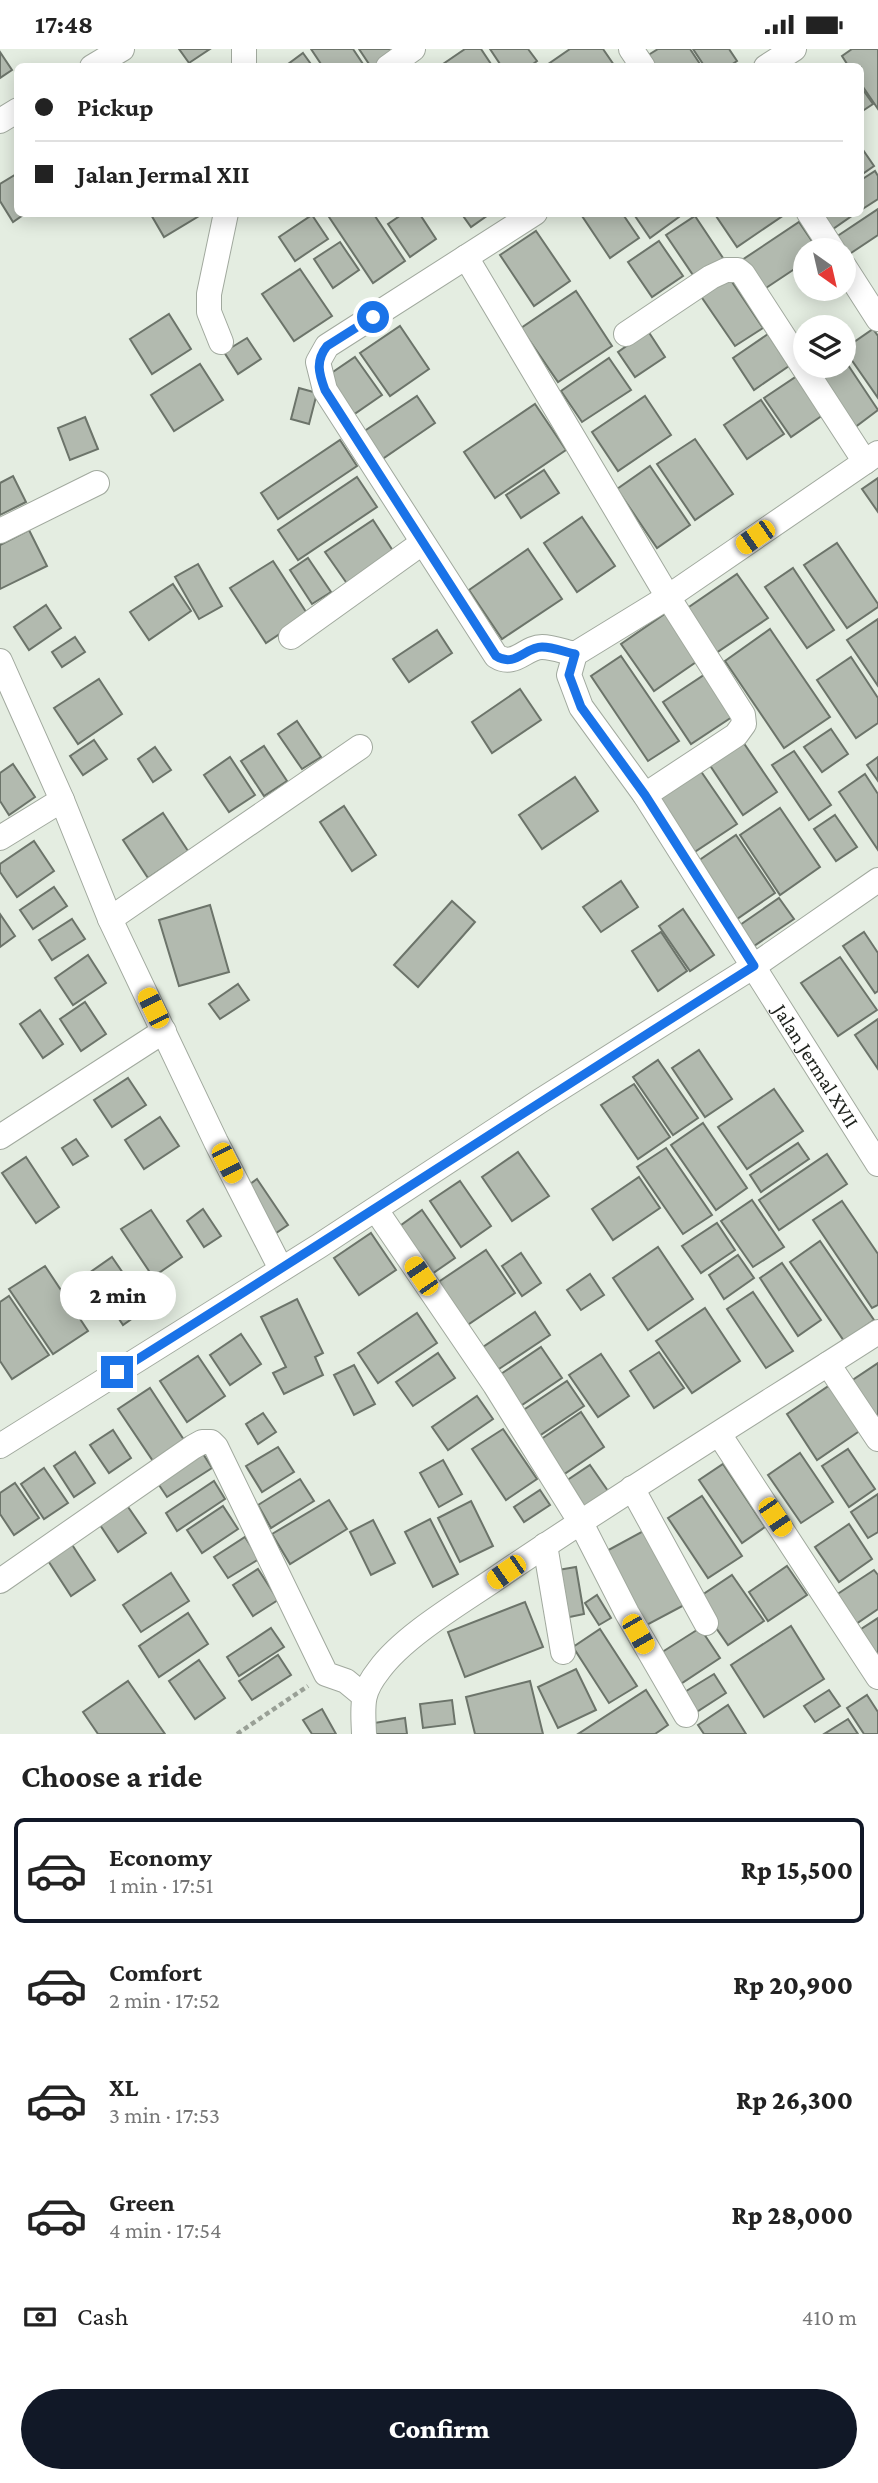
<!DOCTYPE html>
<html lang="en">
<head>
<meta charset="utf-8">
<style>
	body { margin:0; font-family:"Crimson Pro",serif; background:#f6f6f6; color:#222; height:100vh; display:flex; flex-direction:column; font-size:26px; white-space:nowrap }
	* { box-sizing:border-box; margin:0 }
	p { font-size:23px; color:#767676 }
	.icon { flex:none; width:38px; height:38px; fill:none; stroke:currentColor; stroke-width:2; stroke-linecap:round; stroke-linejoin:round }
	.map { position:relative; height:1685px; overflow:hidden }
	.drawer { display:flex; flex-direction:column; background:#fff; flex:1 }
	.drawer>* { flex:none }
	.guide { position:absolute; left:14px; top:14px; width:850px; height:154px; border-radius:10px; box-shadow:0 4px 18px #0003; display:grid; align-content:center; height:154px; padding:0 21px; background:#fff }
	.needle { width:46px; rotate:146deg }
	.fabs { position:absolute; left:793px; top:189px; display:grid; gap:14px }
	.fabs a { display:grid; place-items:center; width:63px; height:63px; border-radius:50%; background:#fff; box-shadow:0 4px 18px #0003; font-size:35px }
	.end { position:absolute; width:32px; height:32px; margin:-16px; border:9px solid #1a73e8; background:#fff; box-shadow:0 0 0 4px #fff }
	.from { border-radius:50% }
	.bubble { position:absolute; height:49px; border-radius:24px; background:#fff; box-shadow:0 4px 18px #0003; font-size:23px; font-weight:800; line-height:49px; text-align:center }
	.car { position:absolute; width:21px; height:42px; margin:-21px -10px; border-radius:9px; box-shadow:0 0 5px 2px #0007; background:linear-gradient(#f5c518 24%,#345 0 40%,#f5c518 0 76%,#345 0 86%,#f5c518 0) }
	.guide b { display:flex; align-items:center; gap:24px; height:66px; font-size:26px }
	.guide b+b { border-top:2px solid #e0e0e0 }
	.guide i { width:18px; height:18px; background:#222 }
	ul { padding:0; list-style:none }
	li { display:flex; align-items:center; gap:21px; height:105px; margin:0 14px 10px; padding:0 7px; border:4px solid transparent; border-radius:10px }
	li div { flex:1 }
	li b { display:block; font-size:26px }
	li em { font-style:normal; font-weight:800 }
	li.active { border-color:#111827 }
	li>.icon { width:63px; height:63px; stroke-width:1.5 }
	h2 { padding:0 21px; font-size:32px; line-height:84px }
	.pay { display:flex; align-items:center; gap:18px; height:77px; padding:0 21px; font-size:26px }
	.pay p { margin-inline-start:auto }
	.button { display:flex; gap:14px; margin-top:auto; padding:14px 21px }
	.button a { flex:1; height:80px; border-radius:42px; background:#111827; color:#fff; font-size:28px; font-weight:800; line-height:80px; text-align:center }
	.status { display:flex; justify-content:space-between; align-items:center; height:49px; padding:0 35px; background:#fff; direction:ltr }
	.status svg { height:19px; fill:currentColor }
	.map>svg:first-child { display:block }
	.building { fill:#b2baaf; stroke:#6c746a; stroke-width:2 }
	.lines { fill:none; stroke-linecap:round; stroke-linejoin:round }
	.minor-casing { stroke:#a1a99e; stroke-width:26 }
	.path { stroke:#99a096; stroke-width:4.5; stroke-dasharray:5 3.5; stroke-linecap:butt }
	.minor { stroke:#fff; stroke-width:24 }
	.route { stroke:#1a73e8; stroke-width:9 }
	.labels { text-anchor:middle; stroke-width:7; stroke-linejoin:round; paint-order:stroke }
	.street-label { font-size:21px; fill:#20241f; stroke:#e4ede1 }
</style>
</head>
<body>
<div class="status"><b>17:48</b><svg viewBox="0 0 49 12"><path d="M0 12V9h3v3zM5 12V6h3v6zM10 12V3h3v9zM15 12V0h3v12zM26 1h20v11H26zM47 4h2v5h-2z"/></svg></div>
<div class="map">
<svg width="878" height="1685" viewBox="0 0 878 1685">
	<rect width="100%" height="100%" fill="#e4ede1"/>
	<g class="building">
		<polygon points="179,0 210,0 189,14"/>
		<polygon points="311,0 353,0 365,18 323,18"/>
		<polygon points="359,0 397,0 398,2 376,18 371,18"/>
		<polygon points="465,0 481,0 493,18 445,18 443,15"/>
		<polygon points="490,0 528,0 537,12 529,18 502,18"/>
		<polygon points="570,0 603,0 614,16 544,18"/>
		<polygon points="658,0 690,0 702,18 647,18 642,10"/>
		<polygon points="693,0 729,0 737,12 728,18 705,18"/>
		<polygon points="852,0 878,0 878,60 861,35 861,18 849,18 842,7"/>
		<polygon points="0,3 12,21 0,29"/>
		<polygon points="303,4 313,18 284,18"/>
		<polygon points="861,38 873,55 861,63"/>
		<polygon points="861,98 874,117 861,126"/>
		<polygon points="875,122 878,127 878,150 861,161 861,131"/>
		<polygon points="18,124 18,164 26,164 13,173 0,152 0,135"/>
		<polygon points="878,160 878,186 848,206 836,188"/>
		<polygon points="150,164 204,164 164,188"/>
		<polygon points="373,164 405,212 373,234 327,165"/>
		<polygon points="404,164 419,164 436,190 410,208 388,175"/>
		<polygon points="461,164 491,164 471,178"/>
		<polygon points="580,164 622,164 639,189 610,209"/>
		<polygon points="633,164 677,164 679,168 650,189"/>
		<polygon points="714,164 787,164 737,198"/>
		<polygon points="818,164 856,164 830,182"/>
		<polygon points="312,166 328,190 295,212 279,188"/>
		<polygon points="695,167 725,212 697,232 666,186"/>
		<polygon points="799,173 818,201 805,201 805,213 760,243 739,213"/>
		<polygon points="536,182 570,232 534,257 500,206"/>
		<polygon points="659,192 683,227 652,248 628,213"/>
		<polygon points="340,193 359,221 333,239 314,210"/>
		<polygon points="300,220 332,267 294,292 262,245"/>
		<polygon points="726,224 763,279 735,297 698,243"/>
		<polygon points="576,242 612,297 558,333 521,279"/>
		<polygon points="169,265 191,300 152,325 130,290"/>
		<polygon points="400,277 429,320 390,347 360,304"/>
		<polygon points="873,280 878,287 878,349 844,300"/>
		<polygon points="648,282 665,308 635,328 618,303"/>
		<polygon points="768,285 789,317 754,341 733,309"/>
		<polygon points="247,289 261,310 238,325 224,303"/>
		<polygon points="355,308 382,346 353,366 327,327"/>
		<polygon points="609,309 631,341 582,373 561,342"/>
		<polygon points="844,310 878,361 850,382 811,325 823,317 844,317"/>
		<polygon points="200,315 223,351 174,382 151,346"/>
		<polygon points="797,327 823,366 791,388 764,349"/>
		<polygon points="299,339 317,344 309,375 291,370"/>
		<polygon points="417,347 435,374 378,413 360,385"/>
		<polygon points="645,347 671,386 618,422 592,383"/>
		<polygon points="761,351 784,385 747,410 724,376"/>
		<polygon points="535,355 566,401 495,449 464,403"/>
		<polygon points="85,368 98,400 70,411 58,379"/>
		<polygon points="695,390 733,445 695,471 657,415"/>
		<polygon points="340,391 357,417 278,470 261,444"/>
		<polygon points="650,417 690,476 657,499 617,440"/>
		<polygon points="544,421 559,444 521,469 506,446"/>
		<polygon points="13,427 26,453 0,466 0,434"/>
		<polygon points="357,428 377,458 298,511 278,481"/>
		<polygon points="878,429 878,463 862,440"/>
		<polygon points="582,468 615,517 577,543 544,494"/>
		<polygon points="373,471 395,505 348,536 325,503"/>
		<polygon points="29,481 47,517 0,540 0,496"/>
		<polygon points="837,494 878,555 878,558 847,579 804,516"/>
		<polygon points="528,500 562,550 502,590 469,541"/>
		<polygon points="308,509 331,543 312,555 290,521"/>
		<polygon points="273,512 308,566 266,594 230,539"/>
		<polygon points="198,515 222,557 199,570 175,528"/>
		<polygon points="793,519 834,581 807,599 765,538"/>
		<polygon points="737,525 768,569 716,604 686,560"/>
		<polygon points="173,535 191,562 149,591 130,563"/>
		<polygon points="46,556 61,579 29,601 14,578"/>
		<polygon points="666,564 699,611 654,642 621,595"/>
		<polygon points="878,570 878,637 847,591"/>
		<polygon points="770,580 830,668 784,699 725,612"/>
		<polygon points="437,581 452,604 409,633 393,610"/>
		<polygon points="75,588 85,603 62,618 52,603"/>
		<polygon points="621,607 679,692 648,712 591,627"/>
		<polygon points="851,608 878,649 878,674 856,689 817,631"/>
		<polygon points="707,624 735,666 691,695 663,653"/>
		<polygon points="99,630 122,665 78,695 54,659"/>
		<polygon points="520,640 541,671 492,704 472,673"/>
		<polygon points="297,672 321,708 302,720 278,685"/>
		<polygon points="831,680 848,705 822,723 804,698"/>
		<polygon points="741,690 777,743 743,766 707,712"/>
		<polygon points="94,691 107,710 83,726 70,707"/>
		<polygon points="264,697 287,732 264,747 241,712"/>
		<polygon points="155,698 171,721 153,733 138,710"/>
		<polygon points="794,702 831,756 809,771 772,716"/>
		<polygon points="230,708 255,746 229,763 204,726"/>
		<polygon points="878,708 878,732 867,716"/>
		<polygon points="13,715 35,748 9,766 0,752 0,724"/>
		<polygon points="698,718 737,775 693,804 655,747"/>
		<polygon points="865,725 878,745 878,801 839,743"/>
		<polygon points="575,728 598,762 542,800 519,766"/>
		<polygon points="344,757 376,806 352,822 320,773"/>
		<polygon points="780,759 820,818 780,846 740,786"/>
		<polygon points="163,764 188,802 148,829 123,791"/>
		<polygon points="835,766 857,798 836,812 814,780"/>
		<polygon points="736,786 775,844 737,870 698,812"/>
		<polygon points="34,792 54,822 17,848 0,823 0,815"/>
		<polygon points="621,832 638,858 601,883 583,858"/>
		<polygon points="54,838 67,857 33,880 20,861"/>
		<polygon points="779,849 794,870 754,897 740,876"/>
		<polygon points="452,852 475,873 418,938 394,916"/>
		<polygon points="210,856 229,923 179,937 159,871"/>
		<polygon points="683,860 714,906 690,922 659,877"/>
		<polygon points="0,865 15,887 0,898"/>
		<polygon points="72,870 85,890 52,911 39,891"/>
		<polygon points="661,883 687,922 658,942 632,902"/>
		<polygon points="864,883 878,904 878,942 875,944 843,897"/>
		<polygon points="88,906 106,934 73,956 55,929"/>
		<polygon points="840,908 877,961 838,987 801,934"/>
		<polygon points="238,935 249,951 220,970 209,955"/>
		<polygon points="85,953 106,985 81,1002 60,970"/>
		<polygon points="40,961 63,995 43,1009 20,975"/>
		<polygon points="878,970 878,1020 855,986"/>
		<polygon points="699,1001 732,1050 705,1068 672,1019"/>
		<polygon points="658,1011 698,1069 673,1086 633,1028"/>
		<polygon points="128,1029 146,1056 112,1078 94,1051"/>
		<polygon points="634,1035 670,1088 638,1110 601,1056"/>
		<polygon points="774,1040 803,1082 747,1120 718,1078"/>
		<polygon points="160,1068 179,1097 144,1120 125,1091"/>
		<polygon points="703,1074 747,1139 716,1161 671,1096"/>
		<polygon points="76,1090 88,1107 73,1116 62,1099"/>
		<polygon points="798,1094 809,1110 761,1143 750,1126"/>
		<polygon points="666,1099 712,1166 683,1185 637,1118"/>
		<polygon points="518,1103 549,1147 512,1172 482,1128"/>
		<polygon points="827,1105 847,1135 779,1181 759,1151"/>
		<polygon points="26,1108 59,1158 36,1174 2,1124"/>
		<polygon points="639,1128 660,1159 613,1191 592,1160"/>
		<polygon points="257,1130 288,1176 273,1186 243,1140"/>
		<polygon points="460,1132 491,1177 461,1198 430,1152"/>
		<polygon points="752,1151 784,1198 753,1218 721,1172"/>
		<polygon points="842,1152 878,1205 878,1256 872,1259 813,1171"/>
		<polygon points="203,1160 221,1187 204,1198 187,1172"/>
		<polygon points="151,1161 182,1208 153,1228 121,1180"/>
		<polygon points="422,1161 455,1209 429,1227 397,1179"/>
		<polygon points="717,1174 735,1201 701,1224 682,1197"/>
		<polygon points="371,1184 396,1221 359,1246 334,1209"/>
		<polygon points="820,1192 874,1271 844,1292 790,1213"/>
		<polygon points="658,1198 693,1250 648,1281 613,1229"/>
		<polygon points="486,1201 515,1244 463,1279 434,1236"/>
		<polygon points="521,1204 541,1234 522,1247 502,1217"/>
		<polygon points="738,1206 754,1229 724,1250 709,1226"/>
		<polygon points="112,1208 147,1259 123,1276 89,1224"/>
		<polygon points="782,1214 821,1271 798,1287 760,1229"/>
		<polygon points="45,1217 88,1282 53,1305 9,1240"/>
		<polygon points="590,1225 604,1246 581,1261 567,1241"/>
		<polygon points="753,1243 793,1302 766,1319 727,1260"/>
		<polygon points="9,1247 49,1306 12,1330 0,1312 0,1253"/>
		<polygon points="297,1250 323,1304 315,1308 323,1326 284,1345 273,1324 286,1318 261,1268"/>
		<polygon points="705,1259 740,1312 692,1344 656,1292"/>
		<polygon points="535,1263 550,1286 496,1322 480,1300"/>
		<polygon points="417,1264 437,1294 378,1334 358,1304"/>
		<polygon points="241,1285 261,1315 230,1336 210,1306"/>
		<polygon points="541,1298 562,1329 516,1360 495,1329"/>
		<polygon points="659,1303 684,1339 654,1359 630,1322"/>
		<polygon points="438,1304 455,1329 413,1357 396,1333"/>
		<polygon points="601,1305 629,1347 598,1368 569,1326"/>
		<polygon points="198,1307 225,1347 187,1373 160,1332"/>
		<polygon points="878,1314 878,1385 845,1336"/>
		<polygon points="354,1316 375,1355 354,1366 334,1326"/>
		<polygon points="567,1332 584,1357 536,1389 519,1364"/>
		<polygon points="830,1336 861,1381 817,1411 787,1365"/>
		<polygon points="150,1339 186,1394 155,1415 118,1360"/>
		<polygon points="477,1347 493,1370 448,1401 432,1378"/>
		<polygon points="581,1363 604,1398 560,1428 537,1393"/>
		<polygon points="263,1364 276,1383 258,1395 246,1375"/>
		<polygon points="503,1380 537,1430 506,1451 472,1400"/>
		<polygon points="113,1381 131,1409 109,1424 90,1396"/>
		<polygon points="278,1398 294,1423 262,1443 246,1417"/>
		<polygon points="200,1400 212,1419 167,1448 155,1430"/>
		<polygon points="848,1400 875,1440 849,1458 822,1417"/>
		<polygon points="75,1403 95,1434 74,1448 54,1417"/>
		<polygon points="800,1404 833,1453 801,1474 768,1426"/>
		<polygon points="443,1411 462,1445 439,1458 420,1424"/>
		<polygon points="723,1415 765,1478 742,1494 699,1431"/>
		<polygon points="590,1416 608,1442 578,1462 560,1436"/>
		<polygon points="44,1419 68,1454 44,1470 21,1435"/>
		<polygon points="300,1430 314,1452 271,1479 258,1456"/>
		<polygon points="214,1432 225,1450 177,1482 166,1464"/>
		<polygon points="15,1434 39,1469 14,1486 0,1465 0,1444"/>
		<polygon points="540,1441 550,1456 524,1473 514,1458"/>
		<polygon points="878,1445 878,1483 868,1489 851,1463"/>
		<polygon points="702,1447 742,1507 708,1529 668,1469"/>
		<polygon points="329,1451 347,1480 290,1515 272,1485"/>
		<polygon points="471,1452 493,1497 460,1513 438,1469"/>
		<polygon points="126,1455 146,1484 118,1503 98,1473"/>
		<polygon points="223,1457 238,1480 202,1504 187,1481"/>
		<polygon points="430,1470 458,1525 433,1538 405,1483"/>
		<polygon points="373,1471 395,1514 371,1526 350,1483"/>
		<polygon points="849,1475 872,1510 839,1533 815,1498"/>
		<polygon points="647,1480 688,1554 643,1578 603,1504"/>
		<polygon points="245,1488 259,1510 228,1529 214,1508"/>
		<polygon points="69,1491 95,1531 71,1547 45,1507"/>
		<polygon points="787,1517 807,1546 768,1572 749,1543"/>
		<polygon points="576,1518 584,1565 560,1570 552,1522"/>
		<polygon points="258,1520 278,1551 253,1567 233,1536"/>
		<polygon points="874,1521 878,1526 878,1560 853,1577 833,1548"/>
		<polygon points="171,1524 189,1552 141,1583 123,1556"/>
		<polygon points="732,1526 764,1572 728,1596 696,1550"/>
		<polygon points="597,1546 611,1569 599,1576 585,1554"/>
		<polygon points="525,1553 543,1598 465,1628 448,1583"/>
		<polygon points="188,1564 208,1595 159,1628 139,1597"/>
		<polygon points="878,1569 878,1613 858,1582"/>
		<polygon points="791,1577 824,1630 764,1668 731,1616"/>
		<polygon points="271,1579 284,1598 239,1627 227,1608"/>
		<polygon points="700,1579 720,1609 676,1638 656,1607"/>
		<polygon points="600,1580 637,1637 609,1654 573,1598"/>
		<polygon points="278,1606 291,1626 252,1651 239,1632"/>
		<polygon points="199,1611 225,1649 195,1670 169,1632"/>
		<polygon points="576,1620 596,1661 558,1679 538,1638"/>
		<polygon points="714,1625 726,1644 695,1664 683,1644"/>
		<polygon points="128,1632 165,1685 98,1685 83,1663"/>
		<polygon points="530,1632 543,1685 475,1685 466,1648"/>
		<polygon points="646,1641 668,1676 655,1685 578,1685"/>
		<polygon points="829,1641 840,1657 815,1673 804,1657"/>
		<polygon points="867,1646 878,1663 878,1685 864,1685 847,1659"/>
		<polygon points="452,1651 455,1675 423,1679 420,1655"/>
		<polygon points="728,1656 746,1685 704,1685 698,1676"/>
		<polygon points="322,1660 336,1685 312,1685 303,1671"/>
		<polygon points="405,1669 407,1685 375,1685 374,1674"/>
		<polygon points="848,1670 858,1685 824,1685"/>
	</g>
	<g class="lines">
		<defs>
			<g id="minor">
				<polyline points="631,0 643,18"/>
				<polyline points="92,18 122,0"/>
				<polyline points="244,18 244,0"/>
				<polyline points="388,18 413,0"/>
				<polyline points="766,18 794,0"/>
				<polyline points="0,72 18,61"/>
				<path d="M535,164L327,297L318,313L325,341L496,607C515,619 525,598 542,598C553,598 565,603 575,605"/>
				<polyline points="809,164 833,201"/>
				<polyline points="466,208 668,548 743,666 744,675 736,686 645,746"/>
				<polyline points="844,217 878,270"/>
				<polyline points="626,285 711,228 726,221 738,221 743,225 865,413"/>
				<polyline points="221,293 209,263 209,245 226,164"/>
				<path id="s1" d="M878,404L668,548L575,605L569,626L581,658L645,746L878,1115"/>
				<polyline points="0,482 97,434"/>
				<polyline points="291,588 422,494"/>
				<polyline points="0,612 62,751 110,870 216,1093 281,1220"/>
				<polyline points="0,789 62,751"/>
				<polyline points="110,870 360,698"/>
				<polyline points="0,1088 164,982"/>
				<polyline points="376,1161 495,1336 581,1474 627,1564 686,1666"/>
				<polyline points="828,1315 878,1390"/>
				<polyline points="719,1385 878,1628"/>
				<polyline points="0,1397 319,1197 540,1052 754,917 878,831"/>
				<polyline points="632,1439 706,1574"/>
				<polyline points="545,1496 563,1603"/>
				<polyline points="0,1532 193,1398 202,1393 211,1393 216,1398 326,1625 346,1632 363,1646"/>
				<path d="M364,1685C363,1656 360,1645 379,1621C405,1585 467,1550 504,1524C627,1441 753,1363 878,1283"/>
			</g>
		</defs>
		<use href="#minor" class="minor-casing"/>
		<polyline class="path" points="237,1685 308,1637"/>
		<use href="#minor" class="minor"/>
	</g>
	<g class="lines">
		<path class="route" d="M117,1323C330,1190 541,1052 754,917L645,746L581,658L569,626L575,605C565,603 553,598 542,598C525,598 515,619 496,607L325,341C319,325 315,312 327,297L373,268"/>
	</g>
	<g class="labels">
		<g class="street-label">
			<text dy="7" stroke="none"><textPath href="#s1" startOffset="849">Jalan Jermal XVII</textPath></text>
		</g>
	</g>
</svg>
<div class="fabs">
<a><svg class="needle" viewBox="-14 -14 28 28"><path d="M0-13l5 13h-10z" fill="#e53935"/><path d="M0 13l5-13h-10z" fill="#767676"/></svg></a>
<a><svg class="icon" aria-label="layers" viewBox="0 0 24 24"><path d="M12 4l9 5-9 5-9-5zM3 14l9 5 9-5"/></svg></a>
</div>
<i class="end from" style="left:373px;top:268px"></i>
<i class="end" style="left:117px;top:1323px"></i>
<div class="bubble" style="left:60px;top:1222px;width:116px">2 min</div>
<i class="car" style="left:755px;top:488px;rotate:235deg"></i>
<i class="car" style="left:153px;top:959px;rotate:334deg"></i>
<i class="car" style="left:227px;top:1114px;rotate:153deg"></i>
<i class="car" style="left:421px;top:1227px;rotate:326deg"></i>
<i class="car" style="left:775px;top:1468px;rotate:146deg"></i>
<i class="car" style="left:506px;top:1523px;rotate:235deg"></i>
<i class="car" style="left:638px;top:1585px;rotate:150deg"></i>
<div class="guide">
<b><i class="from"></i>Pickup</b>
<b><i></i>Jalan Jermal XII</b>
</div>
</div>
<section class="drawer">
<h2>Choose a ride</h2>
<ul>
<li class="active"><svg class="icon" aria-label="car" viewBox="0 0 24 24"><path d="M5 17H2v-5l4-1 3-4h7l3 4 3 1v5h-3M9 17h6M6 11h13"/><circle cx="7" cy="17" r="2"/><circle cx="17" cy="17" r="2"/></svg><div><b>Economy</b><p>1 min · 17:51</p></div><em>Rp 15,500</em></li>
<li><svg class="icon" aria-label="car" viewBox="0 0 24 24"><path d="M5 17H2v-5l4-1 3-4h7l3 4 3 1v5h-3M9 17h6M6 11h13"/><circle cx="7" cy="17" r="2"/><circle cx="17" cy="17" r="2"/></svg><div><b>Comfort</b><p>2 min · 17:52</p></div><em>Rp 20,900</em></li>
<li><svg class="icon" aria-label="car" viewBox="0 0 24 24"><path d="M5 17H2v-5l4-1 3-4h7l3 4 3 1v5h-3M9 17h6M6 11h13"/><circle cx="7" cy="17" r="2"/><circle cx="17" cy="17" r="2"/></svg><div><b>XL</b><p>3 min · 17:53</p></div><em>Rp 26,300</em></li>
<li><svg class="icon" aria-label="car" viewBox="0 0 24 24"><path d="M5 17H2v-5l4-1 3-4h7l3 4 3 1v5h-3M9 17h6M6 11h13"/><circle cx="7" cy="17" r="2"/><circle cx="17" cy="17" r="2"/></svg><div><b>Green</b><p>4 min · 17:54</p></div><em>Rp 28,000</em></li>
</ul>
<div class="pay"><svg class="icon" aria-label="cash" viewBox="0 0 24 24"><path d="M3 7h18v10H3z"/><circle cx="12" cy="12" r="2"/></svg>Cash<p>410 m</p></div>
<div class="button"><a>Confirm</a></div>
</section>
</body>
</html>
